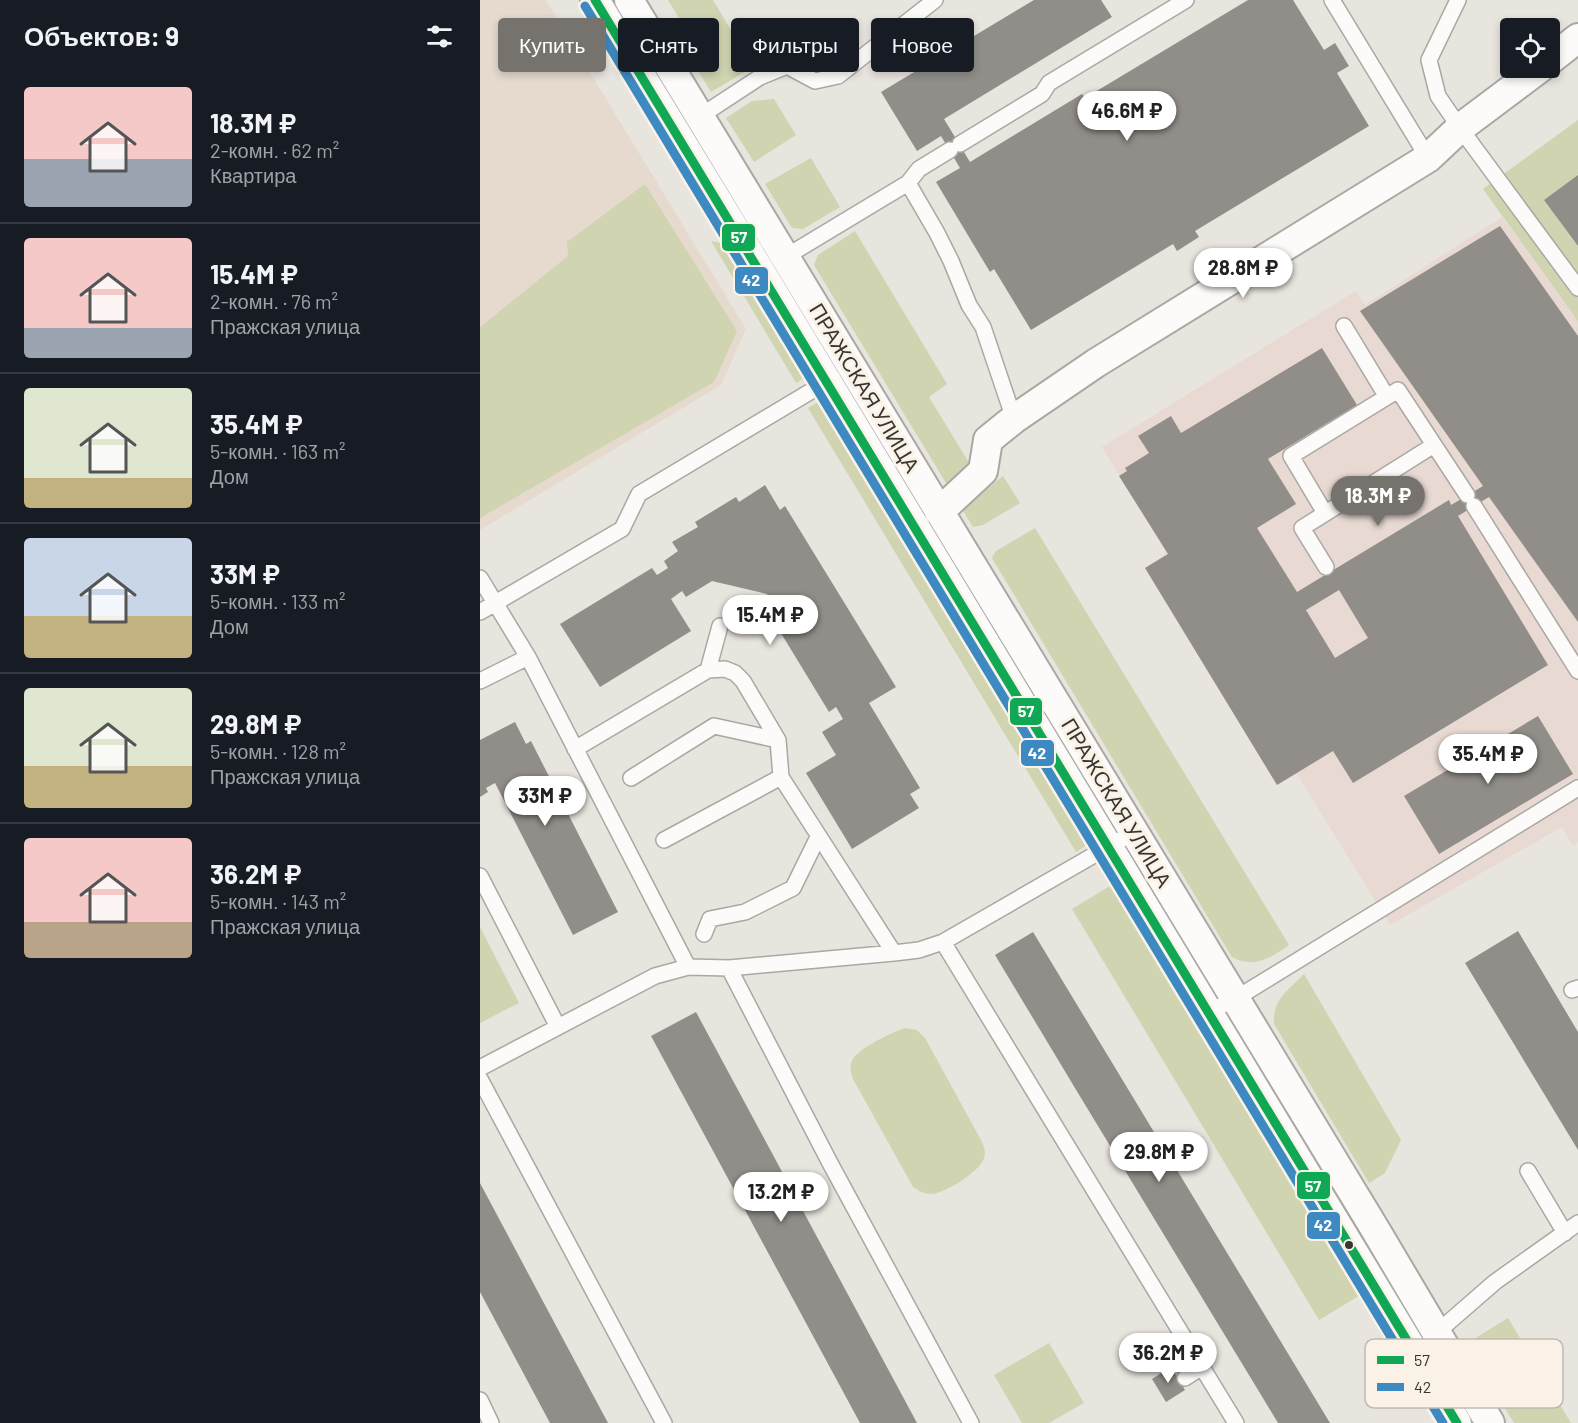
<!DOCTYPE html>
<html lang="ru">
<head>
<meta charset="utf-8">
<style>
  :root { --surface:#171b24; --page:#20242c; --text:#f1f3f6; --muted:#9ea1a6; --line:#363941; --accent:#76736e }
  body { margin:0; font-family:Barlow,sans-serif; background:var(--page); color:var(--text); height:100vh; display:flex; flex-direction:column; font-size:22px; white-space:nowrap }
  * { box-sizing:border-box; margin:0 }
  p { font-size:20px; color:var(--muted) }
  .icon { flex:none; width:33px; height:33px; fill:none; stroke:currentColor; stroke-width:2; stroke-linecap:round; stroke-linejoin:round }
  .map { position:relative; flex:1; overflow:hidden }
  .drawer { display:flex; flex-direction:column; background:var(--surface); width:480px }
  .drawer>* { flex:none }
  .banner { position:absolute; left:18px; top:18px; width:570px; height:54px; display:flex; gap:12px }
  .tools { position:absolute; left:1020px; top:18px; display:grid; gap:12px }
  .tools a { display:grid; place-items:center; width:60px; height:60px; border-radius:6px; background:var(--surface); box-shadow:0 3px 9px #0003; font-size:30px }
  .price { position:absolute; translate:-50% -51px; padding:0 14px; border-radius:21px; background:#fff; color:#222; font-size:20px; line-height:39px; filter:drop-shadow(0 2px 3px #0008) }
  .price::after { content:''; position:absolute; left:50%; top:36px; width:18px; height:14px; margin-left:-9px; background:inherit; clip-path:polygon(0 0,100% 0,50% 100%) }
  .price.selected { background:var(--accent); color:#fff }
  ul { padding:0; list-style:none }
  li { display:flex; align-items:center; gap:18px; height:150px; padding:0 24px }
  li+li { border-top:2px solid var(--line) }
  li span { display:grid; place-items:center; flex:none; width:168px; height:120px; border-radius:6px; color:#555 }
  li>.icon { margin-inline-start:auto }
  span .icon { width:72px; height:72px; fill:#fffc; stroke-width:1 }
  li b { font-size:26px }
  h2 { display:flex; justify-content:space-between; align-items:center; height:72px; padding:0 24px; font-size:26px }
  .tag { padding:0 21px; border-radius:6px; background:var(--surface); box-shadow:0 3px 9px #0003; font-size:21px; line-height:54px }
  .tag.selected { background:var(--accent); color:#fff }
  main { display:flex; flex:1; min-height:0 }
  .map>svg:first-child { display:block }
  .industrial { fill:#e8d9d3 }
  .education { fill:#e6dacf }
  .green { fill:#d0d4b1 }
  .building { fill:#918e89; fill-rule:evenodd }
  .lines { fill:none; stroke-linecap:round; stroke-linejoin:round }
  .service-casing { stroke:#aba8a3; stroke-width:18 }
  .minor-casing { stroke:#aba8a3; stroke-width:32 }
  .service { stroke:#fcfbfa; stroke-width:15 }
  .minor { stroke:#fcfbfa; stroke-width:28 }
  .bus-1-casing { stroke:#faf2e7; stroke-width:14 }
  .bus-2-casing { stroke:#faf2e7; stroke-width:14 }
  .bus-1 { stroke:#10a855; stroke-width:9 }
  .bus-2 { stroke:#3d8ac2; stroke-width:9 }
  .bus-dot { fill:#393632; stroke:#faf2e7; stroke-width:2 }
  .labels { text-anchor:middle; stroke-width:6; stroke-linejoin:round; paint-order:stroke }
  .street-label { font-size:21px; fill:#393632; stroke:#faf2e7 }
  .key { fill:#faf2e7; stroke:#c0bab1; stroke-width:1.5 }
  .key-label { font-size:16px; fill:#393632 }
  .line-badge { stroke:#faf2e7; stroke-width:2 }
  .badge-label { font-size:16px; text-anchor:middle; font-weight:bold; fill:#fff }
</style>
</head>
<body>
<main>
<section class="drawer">
<h2>Объектов: 9<svg class="icon" aria-label="filters" viewBox="0 0 24 24"><path d="M4 7h16M4 17h16"/><circle cx="9" cy="7" r="2"/><circle cx="15" cy="17" r="2"/></svg></h2>
<ul>
<li><span style="background:linear-gradient(#f6c9c9 60%,#9aa5b1 0)"><svg class="icon" aria-label="home" viewBox="0 0 24 24"><path d="M3 11l9-7 9 7M6 9v11h12V9"/></svg></span><div><b>18.3M ₽</b><p>2-комн. · 62 m²</p><p>Квартира</p></div></li>
<li><span style="background:linear-gradient(#f6c9c9 75%,#9aa5b1 0)"><svg class="icon" aria-label="home" viewBox="0 0 24 24"><path d="M3 11l9-7 9 7M6 9v11h12V9"/></svg></span><div><b>15.4M ₽</b><p>2-комн. · 76 m²</p><p>Пражская улица</p></div></li>
<li><span style="background:linear-gradient(#dfe7d0 75%,#c2b280 0)"><svg class="icon" aria-label="home" viewBox="0 0 24 24"><path d="M3 11l9-7 9 7M6 9v11h12V9"/></svg></span><div><b>35.4M ₽</b><p>5-комн. · 163 m²</p><p>Дом</p></div></li>
<li><span style="background:linear-gradient(#c9d6e8 65%,#c2b280 0)"><svg class="icon" aria-label="home" viewBox="0 0 24 24"><path d="M3 11l9-7 9 7M6 9v11h12V9"/></svg></span><div><b>33M ₽</b><p>5-комн. · 133 m²</p><p>Дом</p></div></li>
<li><span style="background:linear-gradient(#dfe7d0 65%,#c2b280 0)"><svg class="icon" aria-label="home" viewBox="0 0 24 24"><path d="M3 11l9-7 9 7M6 9v11h12V9"/></svg></span><div><b>29.8M ₽</b><p>5-комн. · 128 m²</p><p>Пражская улица</p></div></li>
<li><span style="background:linear-gradient(#f6c9c9 70%,#b9a48a 0)"><svg class="icon" aria-label="home" viewBox="0 0 24 24"><path d="M3 11l9-7 9 7M6 9v11h12V9"/></svg></span><div><b>36.2M ₽</b><p>5-комн. · 143 m²</p><p>Пражская улица</p></div></li>
</ul>
</section>
<div class="map">
<svg width="1098" height="1423" viewBox="0 0 1098 1423">
  <rect width="100%" height="100%" fill="#e8e4de"/>
  <!-- industrial -->
  <path class="industrial" d="M1022,217L1098,321V842L1093,846L1082,827L910,925L817,774L797,785L665,568L687,553L622,447L876,291L885,305Z"/>
  <!-- education -->
  <path class="education" d="M0,0H66L266,329L241,385L0,530Z"/>
  <!-- green -->
  <path class="green" d="M188,0H233L273,67L231,92L208,54L213,41Z
    M294,99L316,135L274,162L246,118L272,101Z
    M1098,120V321L1003,189Z
    M331,158L360,207L323,229L312,228L285,184Z
    M165,184L257,331L234,382L0,518V327L88,256L87,242Z
    M375,231L467,384L449,397L491,466L469,488L334,265L338,255Z
    M231,241L247,244L327,376L316,383Z
    M341,400L610,843L596,852L328,408Z
    M523,476L540,503L503,525L493,527L482,509Z
    M555,528L809,945C791,958 773,969 752,957L512,558L516,551Z
    M635,883L882,1294L839,1320L592,909Z
    M0,927L39,1003L0,1023Z
    M824,974L921,1140L905,1173L889,1183L794,1024C793,998 807,992 824,974Z
    M425,1028L437,1030L445,1038L501,1140C504,1146 506,1151 504,1158C501,1171 464,1194 451,1194C444,1194 439,1191 433,1187L373,1079C371,1073 369,1067 372,1061C377,1049 412,1032 425,1028Z
    M1028,1318L1091,1423H1034L986,1344Z
    M569,1343L604,1403L569,1423H542L514,1375Z"/>
  <!-- building -->
  <path class="building" d="M554,0H621L632,17L464,119L490,162L602,94L605,98L768,0H813L844,50L855,43L869,66L857,73L889,126L715,231L719,237L697,251L693,244L551,330L514,269L510,272L456,182L480,168L461,136L437,151L401,92Z
    M1098,175V246L1064,200Z
    M1020,226L1098,336V622L1009,497L978,516L1068,665L873,783L853,751L797,785L665,568L688,554L639,476L647,471L645,468L669,453L658,436L691,416L701,433L842,348L877,405L788,459L816,504L777,528L817,592L969,500L971,505L1003,486L880,311ZM859,590L888,638L855,658L826,610Z
    M285,485L300,510L305,506L416,687L389,703L440,788L430,794L439,808L372,849L326,773L356,755L342,732L363,719L356,707L349,712L293,620L300,616L287,594L232,581L206,597L202,591L191,599L211,631L120,687L80,624L172,568L177,575L188,568L184,561L198,551L192,542L218,527L215,522L256,497L259,502Z
    M1058,716L1093,774L959,854L924,796Z
    M35,722L46,744L51,741L138,912L93,935L15,783L6,788L8,792L0,797V740Z
    M1038,931L1098,1032V1150L985,963Z
    M553,932L850,1423H798L598,1093L515,955Z
    M216,1012L279,1129L437,1423H380L171,1036Z
    M0,1183L82,1337L128,1423H70L0,1292Z
    M691,1367L705,1390L686,1402L672,1379Z"/>
  <g class="lines">
    <defs>
      <path id="service" d="M852,0L948,158
        M978,0L949,60L958,96L980,128L1098,288
        M307,66L335,81L358,76L455,0
        M216,119L280,77L307,66L324,39
        M480,144L562,94L569,83L706,0
        M428,183L457,233L471,261L489,305L503,327L534,419
        M302,259L428,183L439,169L470,150
        M864,326L907,397
        M994,506L1098,671
        M845,513L811,456L918,390L987,495
        M846,567L822,528L954,445
        M0,578L48,657
        M0,612L142,529L159,494L353,378
        M228,670L245,669L255,673L263,681L298,740L301,777L414,953
        M0,681L48,657L208,967
        M95,749L228,670L240,626
        M151,778L234,726L298,740
        M184,840L301,777
        M0,876L78,1027
        M224,934L230,919L265,912L313,888L338,837
        M463,942L756,1423
        M249,968L350,1163L491,1423
        M1092,990L1098,988
        M728,1012L755,999L1098,788
        M0,1068L175,976L208,967L249,968L414,953L439,950L463,942L654,832
        M0,1079L184,1423
        M1048,1171L1085,1233
        M954,1335L1015,1282L1098,1223
        M705,1378L722,1367
        M0,1400L11,1423"/>
      <path id="minor" d="M115,0L281,272L977,1423
        M149,0L895,1229L1010,1423
        M1070,60L1098,38
        M459,512L503,471L508,440L534,419L616,363L948,158L980,128L1060,68"/>
    </defs>
    <!-- service casing -->
    <use href="#service" class="service-casing"/>
    <!-- minor casing -->
    <use href="#minor" class="minor-casing"/>
    <!-- service -->
    <use href="#service" class="service"/>
    <!-- minor -->
    <use href="#minor" class="minor"/>
    <defs>
      <path id="bus-1" d="M115,0L977,1423"/>
      <path id="bus-2" d="M105,6L963,1423"/>
    </defs>
    <!-- bus-1 casing -->
    <use href="#bus-1" class="bus-1-casing"/>
    <!-- bus-2 casing -->
    <use href="#bus-2" class="bus-2-casing"/>
    <!-- bus-1 -->
    <use href="#bus-1" class="bus-1"/>
    <!-- bus-2 -->
    <use href="#bus-2" class="bus-2"/>
  </g>
  <!-- markers -->
  <circle class="bus-dot" cx="869" cy="1245" r="5"/>
  <g class="labels">
    <!-- street labels -->
    <g class="street-label">
      <text transform="translate(384 388) rotate(59)" y="7">ПРАЖСКАЯ УЛИЦА</text>
      <text transform="translate(636 803) rotate(59)" y="7">ПРАЖСКАЯ УЛИЦА</text>
    </g>
  </g>
  <!-- legend -->
  <rect x="885" y="1339" width="198" height="69" rx="9" class="key"/>
  <rect x="897" y="1356" width="27" height="8" fill="#10a855"/>
  <rect x="897" y="1383" width="27" height="8" fill="#3d8ac2"/>
  <g class="key-label">
    <text x="934" y="1366">57</text>
    <text x="934" y="1393">42</text>
  </g>
  <g class="line-badge">
    <rect x="241" y="223" width="35" height="29" rx="6" fill="#10a855"/>
    <rect x="254" y="266" width="35" height="29" rx="6" fill="#3d8ac2"/>
    <rect x="529" y="697" width="34" height="29" rx="6" fill="#10a855"/>
    <rect x="540" y="739" width="35" height="28" rx="6" fill="#3d8ac2"/>
    <rect x="816" y="1171" width="35" height="29" rx="6" fill="#10a855"/>
    <rect x="826" y="1211" width="35" height="29" rx="6" fill="#3d8ac2"/>
  </g>
  <g class="badge-label">
    <text x="259" y="243">57</text>
    <text x="271" y="286">42</text>
    <text x="546" y="717">57</text>
    <text x="557" y="759">42</text>
    <text x="833" y="1192">57</text>
    <text x="843" y="1231">42</text>
  </g>
</svg>
<div class="tools">
<a><svg class="icon" aria-label="locate" viewBox="0 0 24 24"><circle cx="12" cy="12" r="6"/><path d="M12 2v4M12 18v4M2 12h4M18 12h4"/></svg></a>
</div>
<b class="price" style="left:647px;top:142px">46.6M ₽</b>
<b class="price" style="left:763px;top:299px">28.8M ₽</b>
<b class="price selected" style="left:898px;top:527px">18.3M ₽</b>
<b class="price" style="left:290px;top:646px">15.4M ₽</b>
<b class="price" style="left:1008px;top:785px">35.4M ₽</b>
<b class="price" style="left:65px;top:827px">33M ₽</b>
<b class="price" style="left:679px;top:1183px">29.8M ₽</b>
<b class="price" style="left:301px;top:1223px">13.2M ₽</b>
<b class="price" style="left:688px;top:1384px">36.2M ₽</b>
<div class="banner">
<a class="tag selected">Купить</a>
<a class="tag">Снять</a>
<a class="tag">Фильтры</a>
<a class="tag">Новое</a>
</div>
</div>
</main>
</body>
</html>
